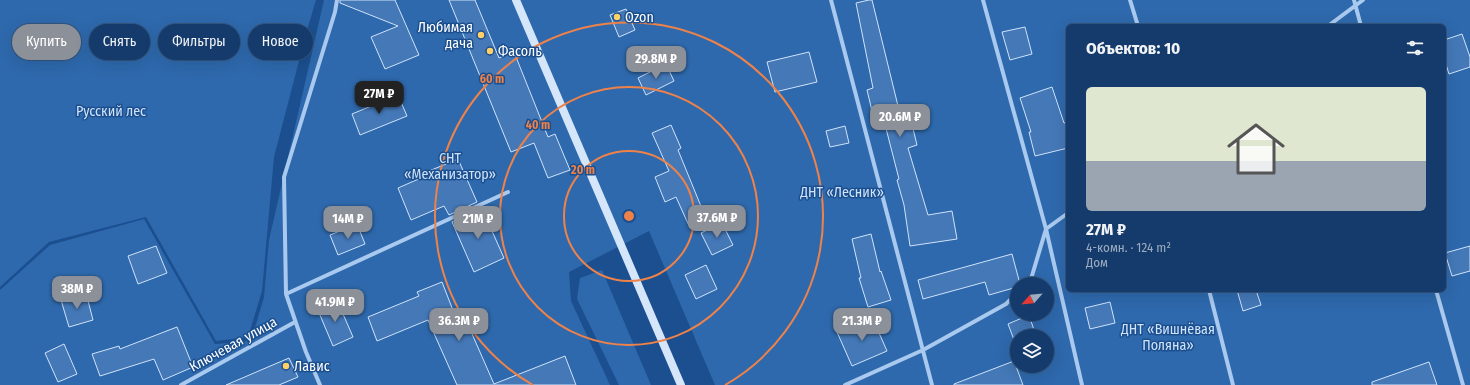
<!DOCTYPE html>
<html lang="ru">
<head>
<meta charset="utf-8">
<style>
  :root { --surface:#143b6b; --page:#1d4271; --text:#f1f3f6; --muted:#9dadc1; --line:#33557e; --accent:#8c9099 }
  body { margin:0; font-family:"Fira Sans Condensed",sans-serif; background:var(--page); color:var(--text); height:100vh; display:flex; flex-direction:column; font-size:15px; white-space:nowrap }
  * { box-sizing:border-box; margin:0 }
  p { font-size:13px; color:var(--muted) }
  .icon { flex:none; width:22px; height:22px; fill:none; stroke:currentColor; stroke-width:2; stroke-linecap:round; stroke-linejoin:round }
  .map { position:relative; flex:1; overflow:hidden }
  .drawer { position:absolute; left:1066px; top:24px; width:380px; height:268px; display:flex; flex-direction:column; background:var(--surface); border-radius:6px; box-shadow:0 4px 16px #0002,0 0 0 1px var(--line) }
  .drawer>* { flex:none }
  .banner { position:absolute; left:12px; top:24px; width:380px; height:36px; display:flex; gap:8px }
  .needle { width:26px; rotate:243deg }
  .fabs { position:absolute; left:1010px; top:277px; display:grid; gap:8px }
  .fabs a { display:grid; place-items:center; width:44px; height:44px; border-radius:50%; background:var(--surface); box-shadow:0 4px 16px #0002,0 0 0 1px var(--line); font-size:20px }
  .price { position:absolute; translate:-50% -34px; padding:0 9px; border-radius:8px; background:var(--accent); color:#fff; font-size:13px; line-height:26px; filter:drop-shadow(0 1px 2px #0008) }
  .price::after { content:''; position:absolute; left:50%; top:24px; width:12px; height:9px; margin-left:-6px; background:inherit; clip-path:polygon(0 0,100% 0,50% 100%) }
  .price.on { background:#222; color:#fff }
  ul { padding:0; list-style:none }
  li { display:grid; align-content:center; gap:8px; height:212px; padding:0 20px }
  li+li { border-top:1px solid var(--line) }
  li span { display:grid; place-items:center; height:124px; border-radius:6px; color:#555 }
  li>.icon { margin-inline-start:auto }
  span .icon { width:72px; height:72px; fill:#fffc; stroke-width:1 }
  li b { font-size:17px }
  h2 { display:flex; justify-content:space-between; align-items:center; height:48px; padding:0 20px; font-size:17px }
  .pill { padding:0 14px; border-radius:18px; background:var(--surface); box-shadow:0 4px 16px #0002,0 0 0 1px var(--line); font-size:14px; line-height:36px }
  .pill.on { background:var(--accent); color:#fff }
  .map>svg:first-child { display:block }
  .green { fill:#2e69ad; fill-rule:evenodd }
  .building { fill:#4478b7; stroke:#cfe3fa }
  .lines { fill:none; stroke-linecap:round; stroke-linejoin:round }
  .minor { stroke:#a9c9ee; stroke-width:4 }
  .secondary { stroke:#d6e6fa; stroke-width:8 }
  .ring { fill:none; stroke:#ee8249; stroke-width:2 }
  .poi-dot { fill:#ffd166; stroke:#1b4f8f; stroke-width:1.5 }
  .labels { text-anchor:middle; stroke-width:3; stroke-linejoin:round; paint-order:stroke }
  .poi-label { font-size:14px; fill:#fff; stroke:#1b4f8f; text-anchor:start }
  .park-label { font-size:14px; fill:#cfe3fa; stroke:#1b4f8f }
  .street-label { font-size:14px; fill:#fff; stroke:#1b4f8f }
  .centre { fill:#ee8249; stroke:#1b4f8f; stroke-width:2 }
  .ring-label { font-size:12px; text-anchor:middle; font-weight:bold; fill:#ee8249; stroke:#1b4f8f; stroke-width:3; stroke-linejoin:round; paint-order:stroke }
</style>
</head>
<body>
<div class="map">
<svg width="1470" height="385" viewBox="0 0 1470 385">
  <rect width="100%" height="100%" fill="#1b4f8f"/>
  <!-- green -->
  <path class="green" d="M0,0H316L306,34L274,157L262,291L248,337L216,341L146,217L49,242L0,287Z
    M324,0H1470V385H715L649,231L569,272L571,301L610,385H0V290L50,245L144,219L215,344L251,341L264,297L269,240ZM1068,26H1444V290H1068ZM1017,284H1047V314H1017ZM1017,336H1047V366H1017Z
    M602,270L651,385H619L577,299L580,278Z"/>
  <!-- building -->
  <path class="building" d="M340,0H395L419,55L385,69L371,37L398,26L340,3Z
    M449,0H475L499,58L514,52L548,137L555,134L570,170L548,178L534,143L511,152Z
    M869,0H872L899,110L908,108L917,145L908,148L928,215L952,211L957,239L910,246L904,205L897,180L899,179L881,109L872,111L867,90L873,88L856,3Z
    M626,9L635,30L619,37L610,15Z
    M1025,27L1032,54L1010,60L1002,32Z
    M1462,34L1470,57V67L1449,74L1444,58V40Z
    M809,52L817,82L775,92L767,62Z
    M666,64L674,81L646,95L638,78Z
    M1052,87L1064,123L1068,122V148L1035,156L1029,132H1031L1020,98Z
    M398,95L407,116L360,135L352,114Z
    M671,125L681,148L678,150L707,221L690,228L676,197L665,202L655,177L669,171L652,133Z
    M845,126L849,143L830,147L826,131Z
    M458,159L477,202L449,215L444,206L411,220L398,188L430,174L429,171Z
    M480,209L486,222H488L504,258L474,272L452,222Z
    M722,223L733,245L712,255L701,233Z
    M357,224L365,244L338,255L330,235Z
    M871,234L880,272L881,271L891,300L868,307L859,278H861L852,239Z
    M156,246L167,273L138,284L128,256Z
    M1470,246V271L1452,276L1445,253Z
    M1012,254L1020,284H1017V287L989,295L985,282L923,299L918,280Z
    M706,265L717,289L696,299L685,275Z
    M442,282L461,331L469,327L494,384L565,356L576,385H457L428,320L377,341L368,317L419,296L417,292Z
    M1237,290H1256L1261,305L1243,311Z
    M86,293L93,320L69,327L61,300Z
    M337,300L353,337L333,346L317,308Z
    M1110,302L1115,323L1090,329L1085,308Z
    M1029,315L1036,336H1017L1016,345L1008,324Z
    M872,317L887,351L852,366L837,332Z
    M177,327L193,367L163,380L154,359L100,376L92,354L119,346L120,349Z
    M64,344L77,374L58,382L45,353Z
    M289,358L298,377L279,385H226Z
    M1014,361L1023,385H954V384Z
    M1429,362L1437,385H1372V382Z"/>
  <g class="lines">
    <!-- minor -->
    <path class="minor" d="M831,0L932,385
      M983,0L1046,229L1082,385
      M1130,0L1138,26
      M1354,0L1361,26
      M1328,26L1363,0
      M1025,284L1031,279L1046,229L1068,213
      M1209,290L1233,385
      M1436,290L1463,385
      M286,294L508,192
      M181,385L295,322
      M320,385L306,352L286,294L284,177L335,12L337,0
      M845,385L923,350L1006,304L1017,293"/>
    <!-- secondary -->
    <path class="secondary" d="M516,0L681,385"/>
  </g>
  <!-- distance rings -->
  <g class="ring">
    <circle cx="629" cy="216" r="65"/>
    <circle cx="629" cy="216" r="129"/>
    <path d="M533 385A194 194 0 1 1 725 385"/>
  </g>
  <!-- markers -->
  <g class="poi-dot">
    <circle cx="617" cy="17" r="4"/>
    <circle cx="481" cy="35" r="4"/>
    <circle cx="490" cy="51" r="4"/>
    <circle cx="286" cy="366" r="4"/>
  </g>
  <g class="labels">
    <!-- poi labels -->
    <g class="poi-label">
      <text x="625" y="22">Ozon</text>
      <text x="473" y="32" text-anchor="end">Любимая<tspan x="473" dy="16">дача</tspan></text>
      <text x="498" y="56">Фасоль</text>
      <text x="294" y="371">Лавис</text>
    </g>
    <!-- park labels -->
    <g class="park-label">
      <text x="111" y="116">Русский лес</text>
      <text x="450" y="163">СНТ<tspan x="450" dy="16">«Механизатор»</tspan></text>
      <text x="842" y="197">ДНТ «Лесник»</text>
      <text x="1168" y="334">ДНТ «Вишнёвая<tspan x="1168" dy="16">Поляна»</tspan></text>
    </g>
    <!-- street labels -->
    <g class="street-label">
      <text transform="translate(233 344) rotate(-29)" y="5">Ключевая улица</text>
    </g>
  </g>
  <circle cx="629" cy="216" r="6" class="centre"/>
  <g class="ring-label">
    <text x="492" y="83">60 m</text>
    <text x="538" y="129">40 m</text>
    <text x="583" y="174">20 m</text>
  </g>
</svg>
<div class="fabs">
<a><svg class="needle" viewBox="-14 -14 28 28"><path d="M0-13l5 13h-10z" fill="#e53935"/><path d="M0 13l5-13h-10z" fill="#9dadc1"/></svg></a>
<a><svg class="icon" aria-label="layers" viewBox="0 0 24 24"><path d="M12 4l9 5-9 5-9-5zM3 14l9 5 9-5"/></svg></a>
</div>
<b class="price" style="left:656px;top:80px">29.8M ₽</b>
<b class="price on" style="left:379px;top:115px">27M ₽</b>
<b class="price" style="left:900px;top:138px">20.6M ₽</b>
<b class="price" style="left:717px;top:239px">37.6M ₽</b>
<b class="price" style="left:348px;top:240px">14M ₽</b>
<b class="price" style="left:478px;top:240px">21M ₽</b>
<b class="price" style="left:77px;top:310px">38M ₽</b>
<b class="price" style="left:335px;top:323px">41.9M ₽</b>
<b class="price" style="left:459px;top:342px">36.3M ₽</b>
<b class="price" style="left:862px;top:342px">21.3M ₽</b>
<div class="banner">
<a class="pill on">Купить</a>
<a class="pill">Снять</a>
<a class="pill">Фильтры</a>
<a class="pill">Новое</a>
</div>
<section class="drawer">
<h2>Объектов: 10<svg class="icon" aria-label="filters" viewBox="0 0 24 24"><path d="M4 7h16M4 17h16"/><circle cx="9" cy="7" r="2"/><circle cx="15" cy="17" r="2"/></svg></h2>
<ul>
<li><span style="background:linear-gradient(#dfe7d0 60%,#9aa5b1 0)"><svg class="icon" aria-label="home" viewBox="0 0 24 24"><path d="M3 11l9-7 9 7M6 9v11h12V9"/></svg></span><div><b>27M ₽</b><p>4-комн. · 124 m²</p><p>Дом</p></div></li>
</ul>
</section>
</div>
</body>
</html>
